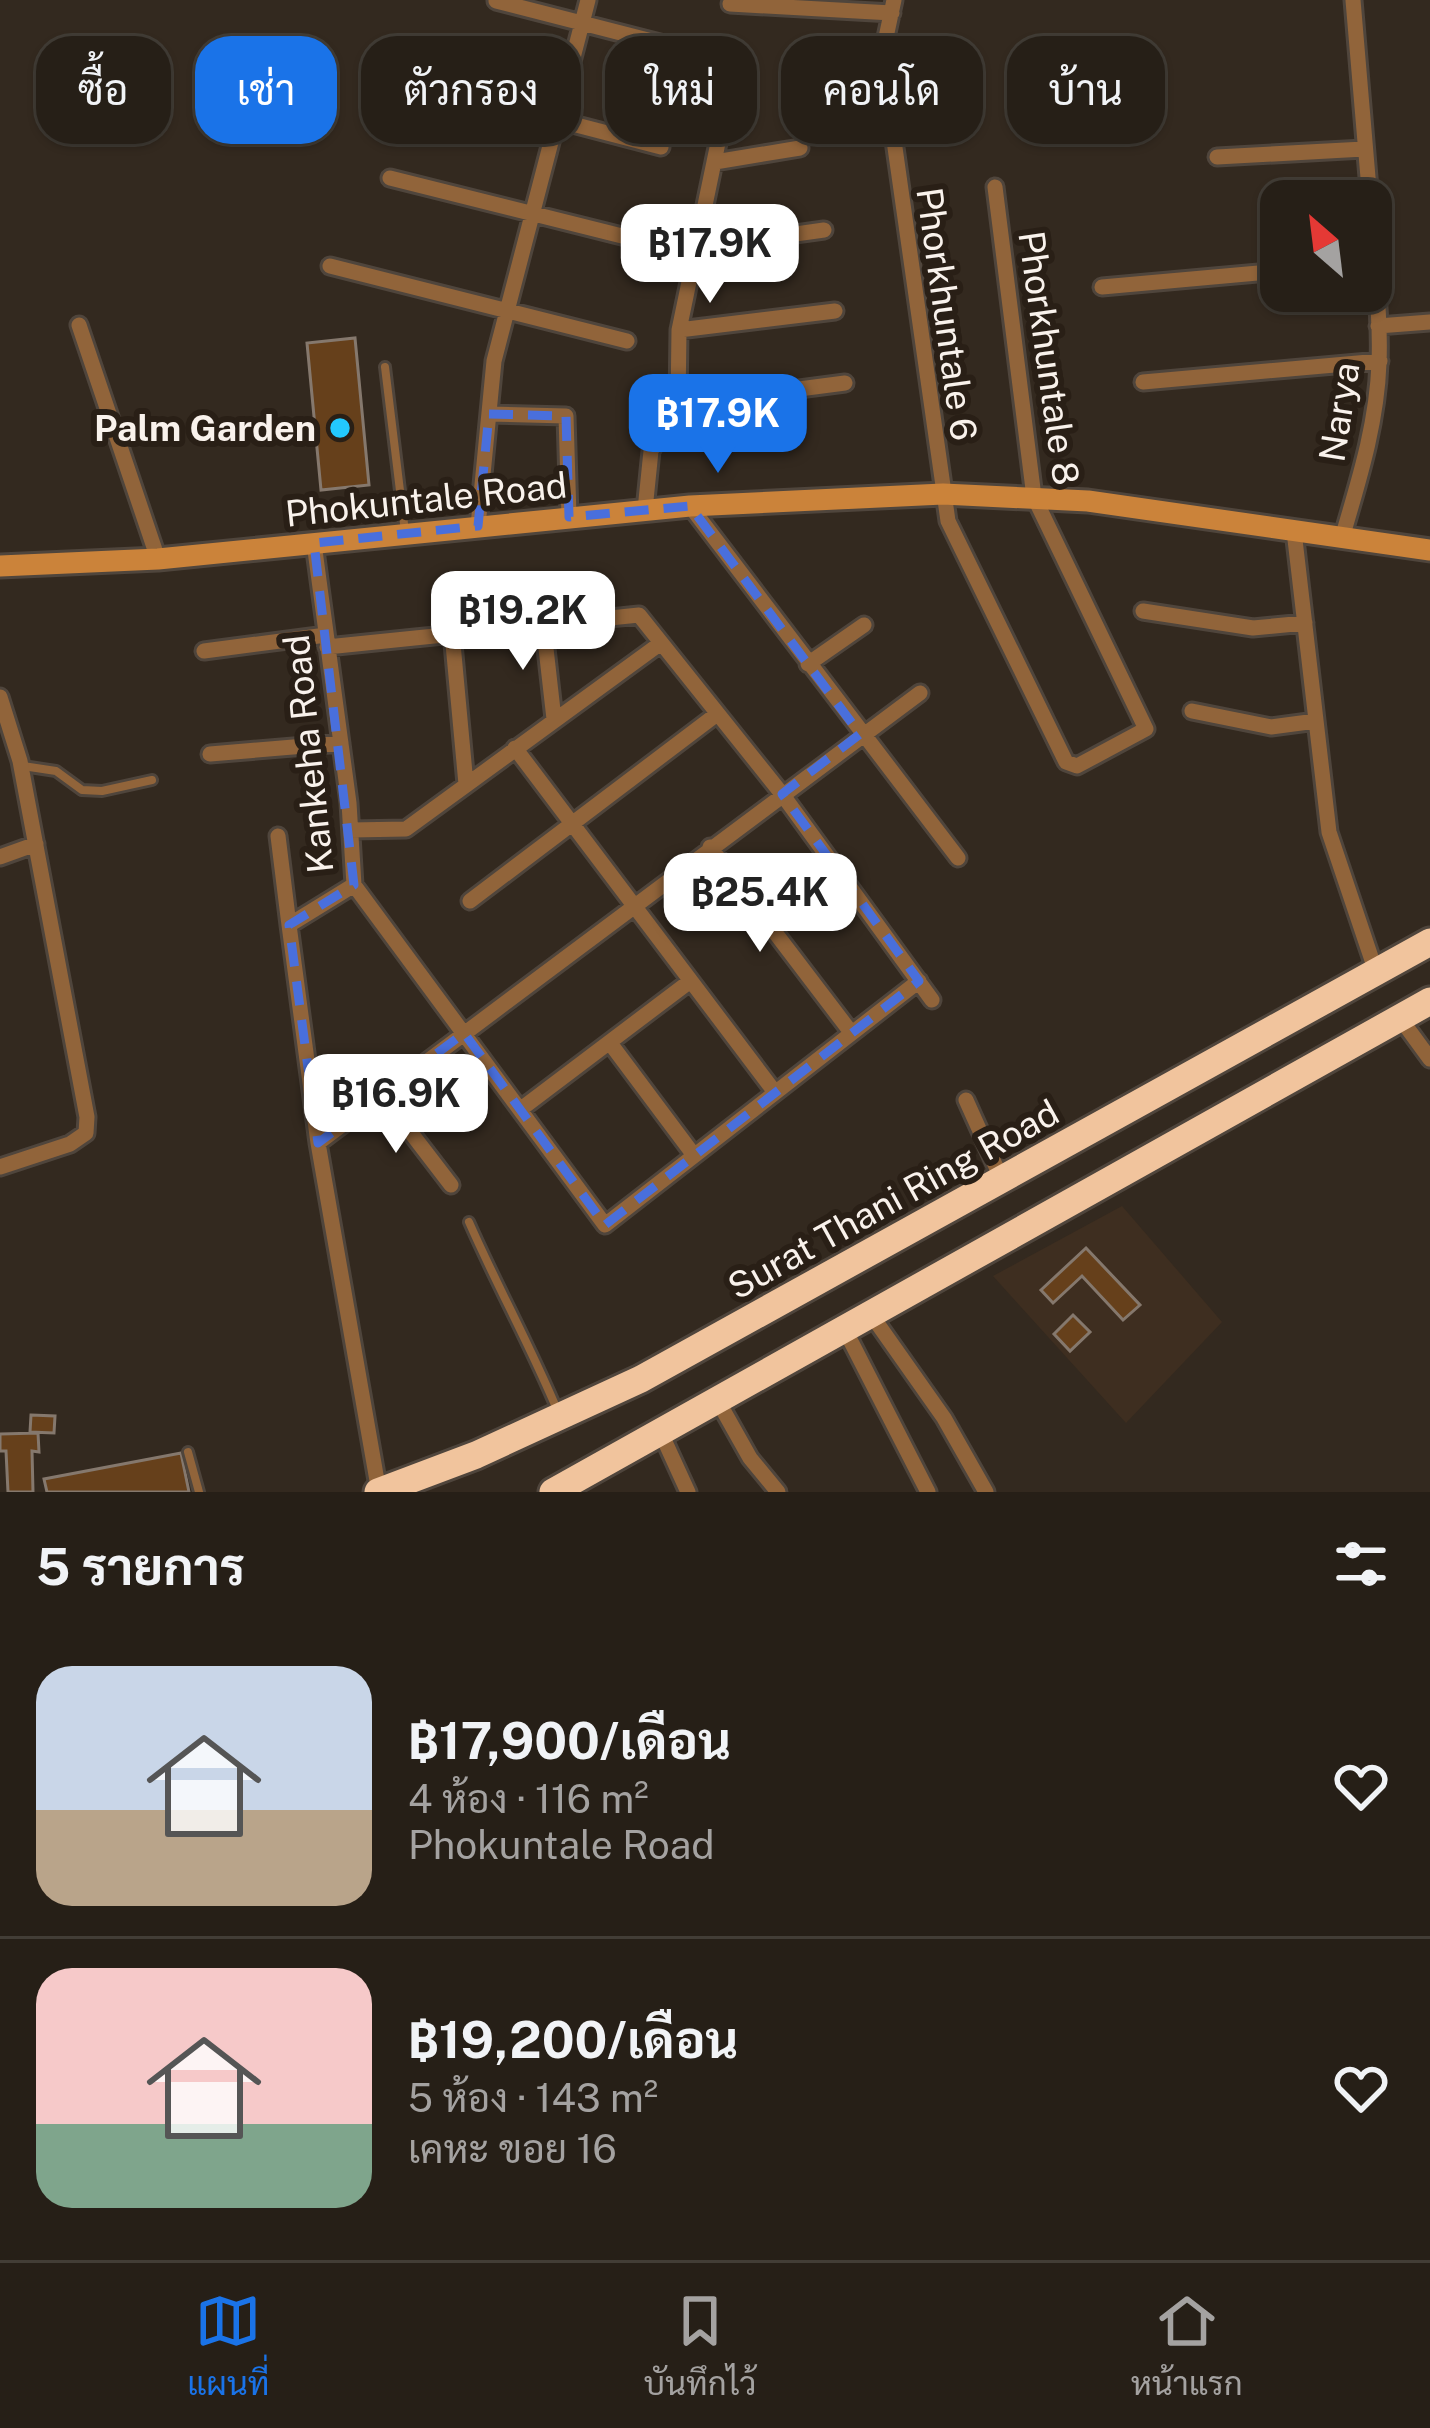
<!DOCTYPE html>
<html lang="th">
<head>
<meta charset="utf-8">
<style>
  :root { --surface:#261f17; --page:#322c24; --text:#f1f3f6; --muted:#a4a2a1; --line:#423d36; --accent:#1a73e8 }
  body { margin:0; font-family:"Public Sans",Sarabun,sans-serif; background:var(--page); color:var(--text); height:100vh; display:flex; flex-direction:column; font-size:45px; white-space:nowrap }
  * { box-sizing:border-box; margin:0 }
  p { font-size:39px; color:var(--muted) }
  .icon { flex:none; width:66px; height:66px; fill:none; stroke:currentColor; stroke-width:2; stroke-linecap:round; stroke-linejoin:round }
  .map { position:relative; height:1492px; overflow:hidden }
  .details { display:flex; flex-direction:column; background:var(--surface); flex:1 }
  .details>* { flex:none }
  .hud { position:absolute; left:36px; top:36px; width:1359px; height:108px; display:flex; gap:24px }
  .needle { width:78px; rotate:332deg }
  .tools { position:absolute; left:1260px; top:180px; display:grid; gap:24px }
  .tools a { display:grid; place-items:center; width:132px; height:132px; border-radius:24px; background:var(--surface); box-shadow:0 3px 9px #0004,0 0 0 3px var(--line); font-size:60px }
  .price { position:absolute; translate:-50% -102px; padding:0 27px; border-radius:24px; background:#fff; color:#222; font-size:39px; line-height:78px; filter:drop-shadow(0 3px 6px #0008) }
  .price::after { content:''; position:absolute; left:50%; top:72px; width:36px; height:27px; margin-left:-18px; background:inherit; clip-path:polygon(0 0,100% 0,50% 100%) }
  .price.on { background:var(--accent); color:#fff }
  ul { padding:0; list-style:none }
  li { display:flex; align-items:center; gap:36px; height:300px; padding:0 36px }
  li+li { border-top:3px solid var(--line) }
  li span { display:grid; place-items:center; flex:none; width:336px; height:240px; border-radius:36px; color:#555 }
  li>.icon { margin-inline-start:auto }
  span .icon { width:144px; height:144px; fill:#fffc; stroke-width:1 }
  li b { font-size:51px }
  h2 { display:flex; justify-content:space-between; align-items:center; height:144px; padding:0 36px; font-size:51px }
  .pill { padding:0 42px; border-radius:36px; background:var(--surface); box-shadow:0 3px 9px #0004,0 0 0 3px var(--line); font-size:42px; line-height:108px }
  .pill.on { background:var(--accent); color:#fff }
  .tabs { display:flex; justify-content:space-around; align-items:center; height:168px; border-top:3px solid var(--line); background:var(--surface); font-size:33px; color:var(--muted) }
  .tabs a { display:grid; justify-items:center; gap:6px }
  .tabs .on { color:var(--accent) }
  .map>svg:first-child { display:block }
  .built { fill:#3e2e20 }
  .building { fill:#66401b; stroke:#85786d; stroke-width:3 }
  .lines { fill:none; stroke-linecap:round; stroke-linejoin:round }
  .lane-casing { stroke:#4f453c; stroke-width:14 }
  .street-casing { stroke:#4f453c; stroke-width:21 }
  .secondary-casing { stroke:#4f453c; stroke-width:27 }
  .highway-casing { stroke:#4f453c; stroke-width:33 }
  .lane { stroke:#91643a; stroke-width:8 }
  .street { stroke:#91643a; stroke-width:15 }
  .secondary { stroke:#cb833a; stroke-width:21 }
  .highway { stroke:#f1c49d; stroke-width:27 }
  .marked { fill:none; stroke:#496fdc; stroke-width:9; stroke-dasharray:24 15; stroke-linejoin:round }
  .poi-dot { fill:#23c9fe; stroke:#291f16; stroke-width:4.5 }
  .labels { text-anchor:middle; stroke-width:12; stroke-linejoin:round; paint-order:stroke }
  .street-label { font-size:36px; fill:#f9f2ec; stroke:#291f16 }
  .poi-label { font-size:36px; font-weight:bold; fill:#f9f2ec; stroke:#291f16; text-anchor:end }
</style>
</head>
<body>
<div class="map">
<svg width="1430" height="1492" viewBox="0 0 1430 1492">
  <rect width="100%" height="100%" fill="#33291f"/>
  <!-- built -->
  <path class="built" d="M1122,1206L1222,1322L1126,1423L993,1276Z"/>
  <!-- building -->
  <path class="building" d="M355,338L369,485L321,490L307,343Z
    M1086,1248L1140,1305L1123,1320L1082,1276L1053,1303L1041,1290Z
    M1073,1315L1090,1332L1070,1351L1054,1334Z
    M31,1415L55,1416L54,1433L30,1432Z
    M38,1433L39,1452L32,1451L33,1492H8L6,1451H0V1434Z
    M181,1453L189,1492H47L44,1479Z"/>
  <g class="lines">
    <defs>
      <path id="lane" d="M385,367L405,532
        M23,766L56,771L82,790L102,791L152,780
        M469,1222C497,1286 531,1347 558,1412
        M188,1452L199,1492"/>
      <path id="street" d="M894,0L882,56L948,521L1066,762L1077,766L1146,729L1034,497L995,187
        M1353,0L1370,201
        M496,1L687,50
        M730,4L892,13
        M438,89L661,147
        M1217,157L1364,149
        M715,162L800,148
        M390,178L646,242
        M696,248L824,230
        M330,266L627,341
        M1102,287L1281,271
        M79,325L158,559
        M1378,326L1430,322
        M679,330L835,311
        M1143,382L1380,361
        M678,405L845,383
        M489,414L566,416L569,517
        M690,506L958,858
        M645,510L651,451L678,405L679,330L729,90
        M478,526L494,361L588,0
        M1294,531L1329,832L1376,972
        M1342,538C1359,480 1377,423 1379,363C1381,316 1374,268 1371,222
        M314,543L349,803L354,885L605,1225L919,981
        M1143,611L1253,628L1305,623
        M543,622L554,719
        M452,633L466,784
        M327,647L639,615L782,794L932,1000
        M204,651L326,635
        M808,664L864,625
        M0,697L20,761L87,1117L86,1133L70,1144L0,1167
        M1192,711L1271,727L1316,721
        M515,748L774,1091
        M210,754L341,743
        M351,830L406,829L661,643
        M278,836L289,925
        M710,847L850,1031
        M0,857L36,844
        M354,885L289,925L318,1143L379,1492
        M470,901L717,714
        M1400,1018L1430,1059
        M610,1043L693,1154
        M382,1095L451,1185
        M966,1100L1002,1180
        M521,1109L689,982
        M318,1143L920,693
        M870,1313L944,1418L986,1492
        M844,1328L928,1492
        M718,1401L750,1458L778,1492
        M661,1433L688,1492"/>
      <path id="secondary" d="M0,566L158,559L690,506L943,494L1088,501L1430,550"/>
      <path id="highway" d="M378,1492L476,1455L641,1379L1430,942
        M553,1492L1430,1001"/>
    </defs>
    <!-- lane casing -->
    <use href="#lane" class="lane-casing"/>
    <!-- street casing -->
    <use href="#street" class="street-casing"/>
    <!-- secondary casing -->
    <use href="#secondary" class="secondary-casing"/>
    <!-- highway casing -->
    <use href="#highway" class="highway-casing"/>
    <!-- lane -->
    <use href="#lane" class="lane"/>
    <!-- street -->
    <use href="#street" class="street"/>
    <!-- secondary -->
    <use href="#secondary" class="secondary"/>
    <!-- highway -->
    <use href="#highway" class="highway"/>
  </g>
  <!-- marked area -->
  <path class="marked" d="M489,414L566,416L569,517L690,506L860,734L782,794L919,981L605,1225L464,1033L318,1143L289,925L354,885L314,543L478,526Z"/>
  <!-- markers -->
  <circle class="poi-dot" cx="340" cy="428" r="12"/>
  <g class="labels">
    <!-- street labels -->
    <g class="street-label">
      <text transform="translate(947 314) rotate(82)" y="13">Phorkhuntale 6</text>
      <text transform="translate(1049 358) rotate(82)" y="13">Phorkhuntale 8</text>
      <text transform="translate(1339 412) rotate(-81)" y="13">Narya</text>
      <text transform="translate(426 499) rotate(-6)" y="13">Phokuntale Road</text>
      <text transform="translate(308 754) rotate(-96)" y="13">Kankeha Road</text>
      <text transform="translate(893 1199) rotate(-29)" y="13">Surat Thani Ring Road</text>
    </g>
    <!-- poi labels -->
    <g class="poi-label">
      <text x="316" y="441">Palm Garden</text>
    </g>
  </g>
</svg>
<div class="tools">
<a><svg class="needle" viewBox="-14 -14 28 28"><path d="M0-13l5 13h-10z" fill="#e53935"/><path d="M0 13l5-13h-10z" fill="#a4a2a1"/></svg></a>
</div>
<b class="price" style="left:710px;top:306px">฿17.9K</b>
<b class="price on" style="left:718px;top:476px">฿17.9K</b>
<b class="price" style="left:523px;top:673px">฿19.2K</b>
<b class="price" style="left:760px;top:955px">฿25.4K</b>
<b class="price" style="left:396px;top:1156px">฿16.9K</b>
<div class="hud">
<a class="pill">ซื้อ</a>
<a class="pill on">เช่า</a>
<a class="pill">ตัวกรอง</a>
<a class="pill">ใหม่</a>
<a class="pill">คอนโด</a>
<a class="pill">บ้าน</a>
</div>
</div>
<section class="details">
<h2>5 รายการ<svg class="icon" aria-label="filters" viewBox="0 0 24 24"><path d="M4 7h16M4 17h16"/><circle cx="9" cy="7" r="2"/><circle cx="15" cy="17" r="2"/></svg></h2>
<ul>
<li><span style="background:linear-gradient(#c9d6e8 60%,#b9a48a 0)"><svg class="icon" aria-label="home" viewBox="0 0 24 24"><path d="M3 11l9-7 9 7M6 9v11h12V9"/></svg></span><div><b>฿17,900/เดือน</b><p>4 ห้อง · 116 m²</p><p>Phokuntale Road</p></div><svg class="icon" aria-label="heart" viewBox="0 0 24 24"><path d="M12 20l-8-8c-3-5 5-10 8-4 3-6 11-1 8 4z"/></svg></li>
<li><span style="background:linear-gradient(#f6c9c9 65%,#7fa58c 0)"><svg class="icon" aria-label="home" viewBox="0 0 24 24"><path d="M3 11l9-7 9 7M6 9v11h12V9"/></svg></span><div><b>฿19,200/เดือน</b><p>5 ห้อง · 143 m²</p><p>เคหะ ขอย 16</p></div><svg class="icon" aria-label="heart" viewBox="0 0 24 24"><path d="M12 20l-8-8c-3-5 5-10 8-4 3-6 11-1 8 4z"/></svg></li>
</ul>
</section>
<nav class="tabs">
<a class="on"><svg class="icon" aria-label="map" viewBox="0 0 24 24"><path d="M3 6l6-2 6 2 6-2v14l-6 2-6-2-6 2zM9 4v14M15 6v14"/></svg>แผนที่</a>
<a><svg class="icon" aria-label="saved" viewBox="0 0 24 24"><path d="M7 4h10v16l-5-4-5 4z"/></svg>บันทึกไว้</a>
<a><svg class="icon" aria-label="home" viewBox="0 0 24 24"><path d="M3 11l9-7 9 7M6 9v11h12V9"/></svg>หน้าแรก</a>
</nav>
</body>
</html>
